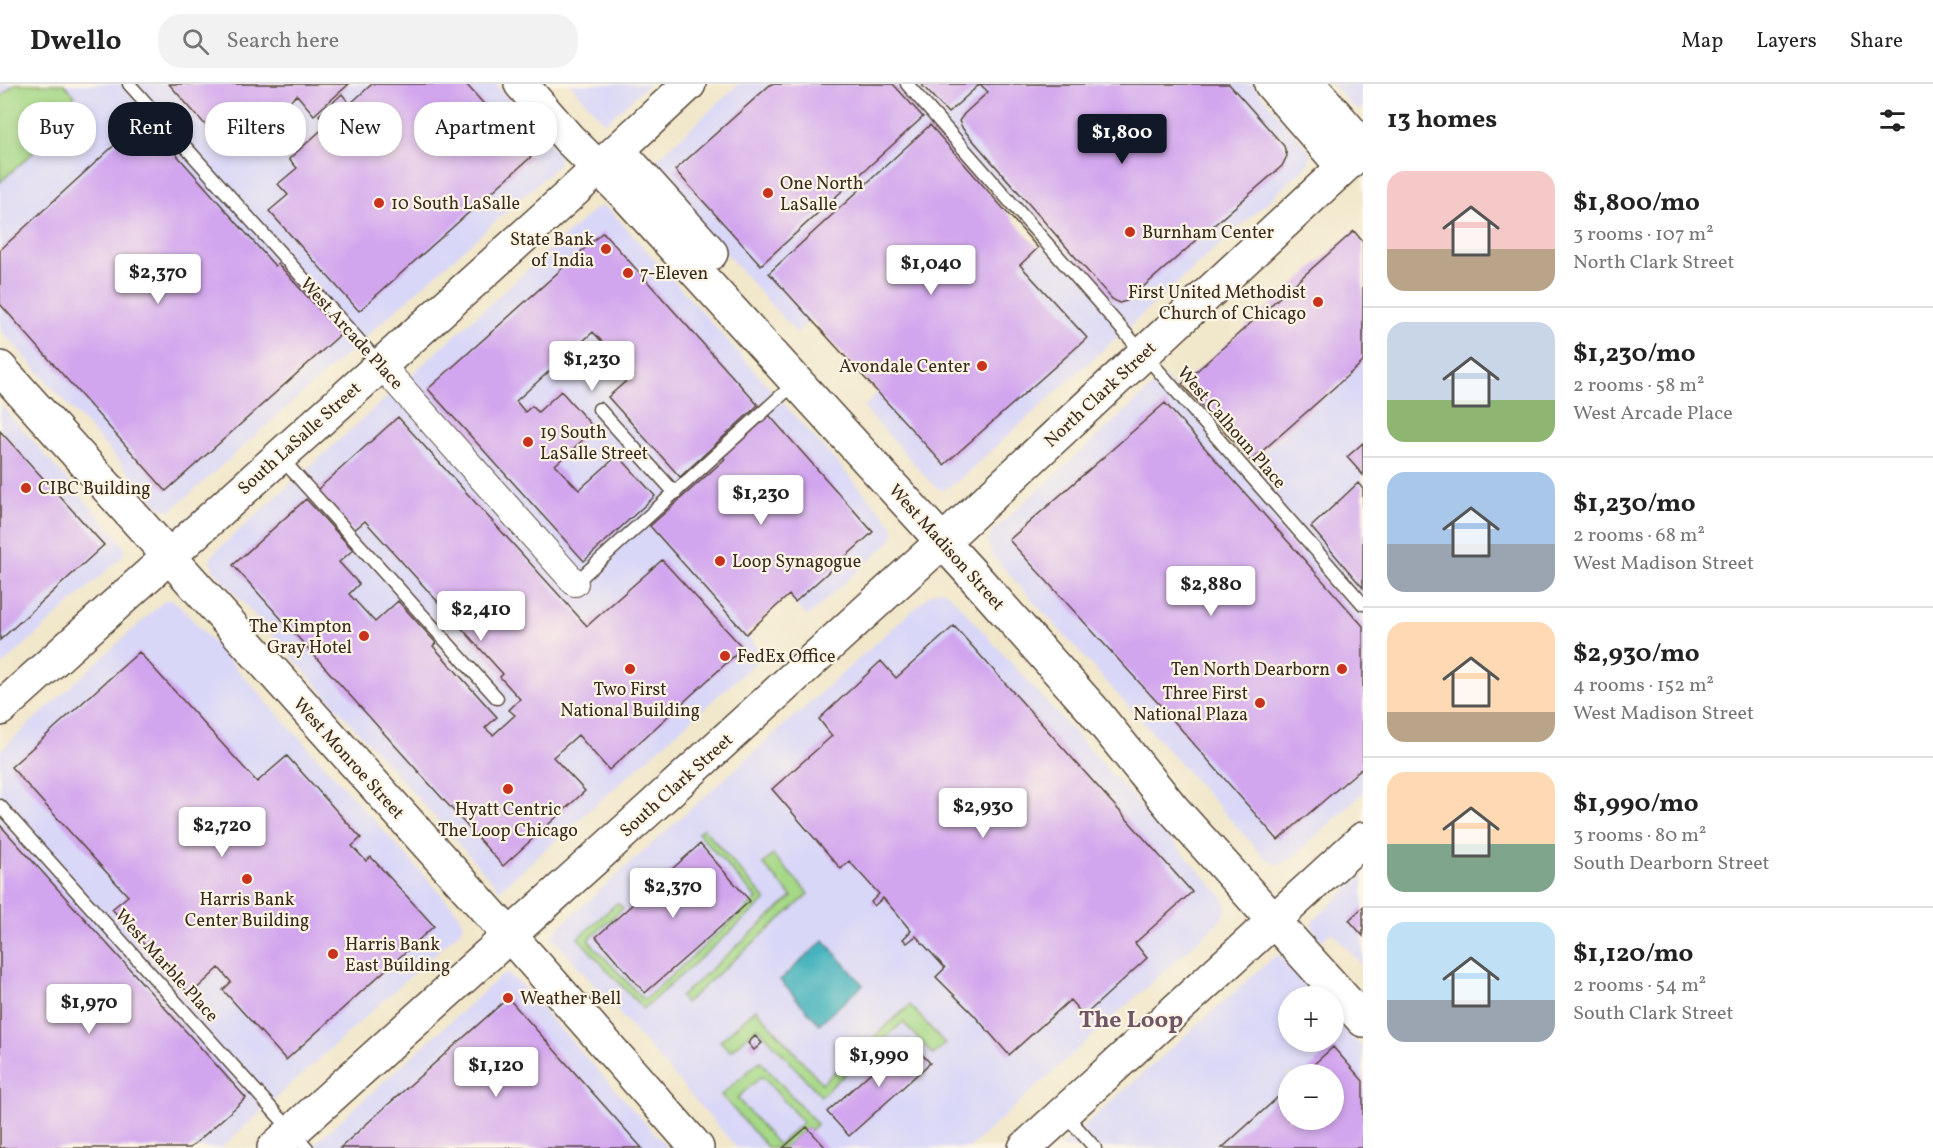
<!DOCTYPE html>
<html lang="en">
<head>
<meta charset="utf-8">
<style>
  :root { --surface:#fff; --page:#f2f2f2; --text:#222; --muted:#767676; --line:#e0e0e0; --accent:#111827 }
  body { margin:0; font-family:Vollkorn,serif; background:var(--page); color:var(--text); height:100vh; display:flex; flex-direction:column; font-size:22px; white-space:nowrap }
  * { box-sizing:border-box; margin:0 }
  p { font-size:20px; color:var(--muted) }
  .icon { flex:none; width:33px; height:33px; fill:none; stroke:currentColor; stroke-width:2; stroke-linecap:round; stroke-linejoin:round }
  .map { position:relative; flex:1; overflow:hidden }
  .drawer { display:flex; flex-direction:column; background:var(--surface); width:570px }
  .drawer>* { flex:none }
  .guide { position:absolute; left:18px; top:18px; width:570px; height:54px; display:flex; gap:12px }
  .buttons { position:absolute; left:1278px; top:902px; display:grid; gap:12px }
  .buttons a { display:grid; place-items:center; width:66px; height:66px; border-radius:50%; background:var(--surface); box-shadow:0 3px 9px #0003; font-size:30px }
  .price { position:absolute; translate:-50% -51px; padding:0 14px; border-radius:6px; background:#fff; color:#222; font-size:20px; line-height:39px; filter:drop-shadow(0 2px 3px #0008) }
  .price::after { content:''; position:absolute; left:50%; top:36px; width:18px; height:14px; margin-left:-9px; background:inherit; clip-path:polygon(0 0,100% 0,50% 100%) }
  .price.active { background:var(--accent); color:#fff }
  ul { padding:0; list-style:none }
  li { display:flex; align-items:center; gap:18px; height:150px; padding:0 24px }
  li+li { border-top:2px solid var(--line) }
  li span { display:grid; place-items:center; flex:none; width:168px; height:120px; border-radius:18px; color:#555 }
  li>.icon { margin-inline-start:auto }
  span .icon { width:72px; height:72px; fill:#fffc; stroke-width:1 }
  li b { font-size:26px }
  h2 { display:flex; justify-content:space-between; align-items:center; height:72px; padding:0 24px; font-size:26px }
  .pill { padding:0 21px; border-radius:24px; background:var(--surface); box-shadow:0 3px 9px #0003; font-size:21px; line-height:54px }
  .pill.active { background:var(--accent); color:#fff }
  header { display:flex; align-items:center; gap:36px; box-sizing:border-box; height:84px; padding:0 30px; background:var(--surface); border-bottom:2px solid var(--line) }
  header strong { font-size:28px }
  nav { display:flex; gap:33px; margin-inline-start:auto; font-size:21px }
  .search { width:420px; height:54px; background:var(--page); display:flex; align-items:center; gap:15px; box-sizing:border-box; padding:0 21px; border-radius:24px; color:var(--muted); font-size:22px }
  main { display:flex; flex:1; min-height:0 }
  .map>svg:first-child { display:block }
  .built { fill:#d9d7f8; fill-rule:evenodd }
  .green { fill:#a5d887; stroke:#708152; stroke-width:1.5; fill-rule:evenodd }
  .water { fill:#44b3bd; stroke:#406e6e; stroke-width:1.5 }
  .building { fill:#d2a6ee }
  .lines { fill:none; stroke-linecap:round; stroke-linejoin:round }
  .lane-casing { stroke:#564638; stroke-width:15 }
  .street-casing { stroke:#564638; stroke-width:28 }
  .secondary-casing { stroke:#564638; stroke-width:36 }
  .lane { stroke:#fff; stroke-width:12 }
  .street { stroke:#fff; stroke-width:26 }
  .secondary { stroke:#fff; stroke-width:33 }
  .poi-dot { fill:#c8321e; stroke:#fcf5e5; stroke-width:2 }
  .labels { text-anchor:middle; stroke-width:4.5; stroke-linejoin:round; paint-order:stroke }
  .poi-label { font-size:18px; fill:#3b2a1e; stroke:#fcf5e5; text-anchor:start }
  .street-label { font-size:18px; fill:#3b2a1e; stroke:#fcf5e5 }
  .district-label { font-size:24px; font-weight:bold; fill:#705567; stroke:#fcf5e5 }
</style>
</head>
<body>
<header>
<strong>Dwello</strong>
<div class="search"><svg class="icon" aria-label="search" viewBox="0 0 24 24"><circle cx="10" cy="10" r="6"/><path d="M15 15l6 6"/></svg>Search here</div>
<nav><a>Map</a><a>Layers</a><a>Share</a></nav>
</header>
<main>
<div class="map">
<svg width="1363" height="1064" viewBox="0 0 1363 1064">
  <rect width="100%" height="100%" fill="#fcf5e5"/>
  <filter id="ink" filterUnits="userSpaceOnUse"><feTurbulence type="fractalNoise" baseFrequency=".0167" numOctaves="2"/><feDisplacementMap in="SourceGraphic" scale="12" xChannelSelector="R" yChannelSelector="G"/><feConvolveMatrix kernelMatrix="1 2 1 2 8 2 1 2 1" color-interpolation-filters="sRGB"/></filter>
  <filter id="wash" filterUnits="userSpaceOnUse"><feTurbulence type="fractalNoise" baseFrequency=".008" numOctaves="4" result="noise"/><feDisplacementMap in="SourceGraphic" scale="24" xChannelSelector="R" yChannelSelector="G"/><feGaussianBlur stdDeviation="1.35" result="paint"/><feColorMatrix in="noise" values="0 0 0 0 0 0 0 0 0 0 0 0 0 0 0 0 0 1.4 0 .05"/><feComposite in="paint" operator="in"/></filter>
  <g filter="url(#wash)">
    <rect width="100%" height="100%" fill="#f1e7cb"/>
    <!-- built -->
    <path class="built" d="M0,0H496L556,67L560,75L556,83L173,425L166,427L159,422L0,245Z
      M570,0H649L605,39Z
      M739,0H1252L1308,65L1311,73L1308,81L953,401L942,406L933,401L863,323L1045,158L979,82L796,249L655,89L654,80L657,75Z
      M1332,0H1363V26L1353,24Z
      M603,122L612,128L891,439L895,448L890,458L807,533L693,404L746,550L764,571L500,806L214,486L210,477L214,469L595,125Z
      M1363,279V709L1290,776L1278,781L1266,775L992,471L987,457L995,445L1164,292L1245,385Z
      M0,320L121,457L125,465L122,473L0,583Z
      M942,506L950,511L1223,813L1227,823L1224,833L969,1064H737L552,853L559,843L933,508Z
      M170,515L179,521L459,830L463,840L459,848L221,1064H0V667L163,518Z
      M1363,790V882L1332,848L1321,857L1313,845L1312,838Z
      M1277,870L1315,912H1288V957H1334V932L1363,965V1064H1059ZM1288,990H1334V1035H1288Z
      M507,889L517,897L668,1064H310L500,893Z"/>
    <!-- green -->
    <path class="green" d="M15,0H64L74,11L71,35L0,98V13Z
      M703,744L766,816L643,925L578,854L617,819L623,824L588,856L644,916L757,815L698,749Z
      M773,771L809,810L685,919L680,913L792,813L763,780Z
      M910,921L945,960L933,971L903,938L821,1012L758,943L730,967L720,957L756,925L822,999Z
      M760,977L817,1040L810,1046L807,1043L783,1064H768L721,1011ZM762,992L803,1038L778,1061L737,1014Z"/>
    <!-- water -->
    <path class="water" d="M824,856L863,901L819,940L780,896Z"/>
    <g id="blocks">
      <!-- building -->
      <path class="building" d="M169,0H349L314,31L297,11L257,46L253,42L232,62L213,41L209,45Z
        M372,0H466L531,73L359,227L269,127L288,111L278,100L297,84L289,75L328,40L319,31L342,10L350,20Z
        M771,0H893L923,33L761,181L675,86Z
        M921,0H1229L1284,62L1287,72L1282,82L1127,217L1119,219L1112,215L963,45L959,37L964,30L988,8L980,0L948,29Z
        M144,34L275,182L278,180L341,250L166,407L0,220V166Z
        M930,41L1038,164L1020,181L1087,254L944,381L769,189Z
        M1354,147L1363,158V278L1251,377L1182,300Z
        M603,148L758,321L680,393L608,313L633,291L593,248L516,317L525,328L532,322L538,328L561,307L595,345L555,381L579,406L618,371L655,412L584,477L428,305Z
        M1165,319L1363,542V683L1278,756L1159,620L1009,456Z
        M769,331L873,448L795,518L789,511L746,550L650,442L725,375L722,372Z
        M398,333L587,542L662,476L743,564L609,686L578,651L553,673L585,707L503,782L233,481L306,415L353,466L339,478L359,500L349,510L375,538L398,517L436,559L433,562L497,633L485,644L493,651L515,631L509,626L520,615L500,593L503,590L365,437L353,447L317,406Z
        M0,347L104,461L0,556Z
        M1363,359V391L1347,373Z
        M1358,399L1363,405V504L1311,443Z
        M954,542L1192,808L1135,859L1147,874L1084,932L1070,916L1009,971L973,930L936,893L945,884L916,852L907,859L903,855L911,847L897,830L883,814L874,822L871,818L879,810L849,777L841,785L772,705L832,652L819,635L881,577L896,594Z
        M139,568L257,698L287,672L361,754L352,762L366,777L371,773L434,842L286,976L223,906L231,898L219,884L190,911L112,825L128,812L11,683Z
        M0,741L246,1014L190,1064H0Z
        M700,760L750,817L645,909L596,853Z
        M1363,823V852L1349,836Z
        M508,914L642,1064H340L383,1025Z
        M755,952L762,959L754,966L748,959Z
        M908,955L930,979L849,1052L827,1028Z
        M1333,963L1363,997V1064H1222L1288,1004V1035H1334V990H1303Z
        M807,1043L826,1064H783Z"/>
    </g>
  </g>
  <g filter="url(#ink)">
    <use href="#blocks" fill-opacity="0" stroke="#564638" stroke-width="1.5"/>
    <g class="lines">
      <defs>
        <path id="lane" d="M129,0L380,280
          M907,0L1363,520
          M599,325L675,409
          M280,373L497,614
          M575,499L796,298
          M0,722L307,1064
          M1064,1029L1095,1064"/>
        <path id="street" d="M381,281L575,499"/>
        <path id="secondary" d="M521,0L569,55L628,113L972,490L1094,627L1173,725L1363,936
          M1271,0L1343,83
          M1309,0L1363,62
          M618,66L711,169
          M0,284L537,882L697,1064
          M0,625L576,105L689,0
          M274,1064L633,740L942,458L1363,65
          M1025,1064L1363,755"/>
      </defs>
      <!-- lane casing -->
      <use href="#lane" class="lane-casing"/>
      <!-- street casing -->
      <use href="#street" class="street-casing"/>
      <!-- secondary casing -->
      <use href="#secondary" class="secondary-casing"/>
      <!-- lane -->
      <use href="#lane" class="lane"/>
      <!-- street -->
      <use href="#street" class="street"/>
      <!-- secondary -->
      <use href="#secondary" class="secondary"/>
    </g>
  </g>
  <!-- markers -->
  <g class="poi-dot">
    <circle cx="768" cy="109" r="6"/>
    <circle cx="379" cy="119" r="6"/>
    <circle cx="1130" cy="148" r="6"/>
    <circle cx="606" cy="165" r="6"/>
    <circle cx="628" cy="189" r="6"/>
    <circle cx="1318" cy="218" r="6"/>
    <circle cx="982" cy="282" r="6"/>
    <circle cx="528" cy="358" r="6"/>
    <circle cx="26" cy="404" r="6"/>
    <circle cx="720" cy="477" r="6"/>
    <circle cx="364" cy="552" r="6"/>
    <circle cx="725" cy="572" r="6"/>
    <circle cx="630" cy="585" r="6"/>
    <circle cx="1342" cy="585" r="6"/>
    <circle cx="1260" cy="619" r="6"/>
    <circle cx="508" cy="705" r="6"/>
    <circle cx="247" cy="795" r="6"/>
    <circle cx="333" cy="870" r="6"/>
    <circle cx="508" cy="914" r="6"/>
  </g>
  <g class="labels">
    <!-- poi labels -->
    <g class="poi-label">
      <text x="780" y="105">One North<tspan x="780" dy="21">LaSalle</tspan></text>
      <text x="391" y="125">10 South LaSalle</text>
      <text x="1142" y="154">Burnham Center</text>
      <text x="594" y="161" text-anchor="end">State Bank<tspan x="594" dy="21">of India</tspan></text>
      <text x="640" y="195">7-Eleven</text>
      <text x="1306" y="214" text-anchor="end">First United Methodist<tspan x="1306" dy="21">Church of Chicago</tspan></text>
      <text x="970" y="288" text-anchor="end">Avondale Center</text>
      <text x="540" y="354">19 South<tspan x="540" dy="21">LaSalle Street</tspan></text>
      <text x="38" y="410">CIBC Building</text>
      <text x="732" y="483">Loop Synagogue</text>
      <text x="352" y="548" text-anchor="end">The Kimpton<tspan x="352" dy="21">Gray Hotel</tspan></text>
      <text x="737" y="578">FedEx Office</text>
      <text x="1330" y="591" text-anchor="end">Ten North Dearborn</text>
      <text x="630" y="611" text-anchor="middle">Two First<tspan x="630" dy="21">National Building</tspan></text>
      <text x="1248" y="615" text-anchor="end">Three First<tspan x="1248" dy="21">National Plaza</tspan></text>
      <text x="508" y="731" text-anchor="middle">Hyatt Centric<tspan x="508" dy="21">The Loop Chicago</tspan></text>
      <text x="247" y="821" text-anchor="middle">Harris Bank<tspan x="247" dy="21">Center Building</tspan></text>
      <text x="345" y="866">Harris Bank<tspan x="345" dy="21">East Building</tspan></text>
      <text x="520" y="920">Weather Bell</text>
    </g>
    <!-- street labels -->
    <g class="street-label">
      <text transform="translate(352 249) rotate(48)" y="6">West Arcade Place</text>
      <text transform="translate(1100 310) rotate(-43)" y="6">North Clark Street</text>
      <text transform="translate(1232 343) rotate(49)" y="6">West Calhoun Place</text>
      <text transform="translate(299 354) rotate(-42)" y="6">South LaSalle Street</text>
      <text transform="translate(947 463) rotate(48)" y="6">West Madison Street</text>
      <text transform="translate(349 674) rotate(48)" y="6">West Monroe Street</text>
      <text transform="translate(676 701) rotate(-42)" y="6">South Clark Street</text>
      <text transform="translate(167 881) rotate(48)" y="6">West Marble Place</text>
    </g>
    <!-- district labels -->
    <g class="district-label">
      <text x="1131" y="943">The Loop</text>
    </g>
  </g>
</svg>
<div class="buttons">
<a>+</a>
<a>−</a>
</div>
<b class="price active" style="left:1122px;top:81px">$1,800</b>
<b class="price" style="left:931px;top:212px">$1,040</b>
<b class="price" style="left:158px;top:221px">$2,370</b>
<b class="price" style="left:592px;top:308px">$1,230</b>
<b class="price" style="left:761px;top:442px">$1,230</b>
<b class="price" style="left:1211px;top:533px">$2,880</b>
<b class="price" style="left:481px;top:558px">$2,410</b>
<b class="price" style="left:983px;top:755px">$2,930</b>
<b class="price" style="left:222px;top:774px">$2,720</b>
<b class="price" style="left:673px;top:835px">$2,370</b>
<b class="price" style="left:89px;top:951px">$1,970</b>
<b class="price" style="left:879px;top:1004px">$1,990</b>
<b class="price" style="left:496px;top:1014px">$1,120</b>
<div class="guide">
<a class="pill">Buy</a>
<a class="pill active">Rent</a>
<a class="pill">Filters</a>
<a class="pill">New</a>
<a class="pill">Apartment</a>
</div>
</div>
<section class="drawer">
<h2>13 homes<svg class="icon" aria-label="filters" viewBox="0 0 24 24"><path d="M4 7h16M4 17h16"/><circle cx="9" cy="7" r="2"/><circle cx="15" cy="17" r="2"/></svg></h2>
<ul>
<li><span style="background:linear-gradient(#f6c9c9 65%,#b9a48a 0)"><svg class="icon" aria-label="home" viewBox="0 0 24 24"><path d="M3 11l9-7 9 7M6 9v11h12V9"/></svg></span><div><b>$1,800/mo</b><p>3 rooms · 107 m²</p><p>North Clark Street</p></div></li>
<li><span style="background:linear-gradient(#c9d6e8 65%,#8fb573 0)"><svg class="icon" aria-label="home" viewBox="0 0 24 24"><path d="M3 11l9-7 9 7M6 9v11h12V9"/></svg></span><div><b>$1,230/mo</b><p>2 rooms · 58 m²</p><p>West Arcade Place</p></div></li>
<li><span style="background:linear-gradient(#a9c7e8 60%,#9aa5b1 0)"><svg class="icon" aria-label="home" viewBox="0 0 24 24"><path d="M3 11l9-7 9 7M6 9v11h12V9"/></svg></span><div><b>$1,230/mo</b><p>2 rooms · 68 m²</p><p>West Madison Street</p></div></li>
<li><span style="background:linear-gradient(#ffd9b3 75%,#b9a48a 0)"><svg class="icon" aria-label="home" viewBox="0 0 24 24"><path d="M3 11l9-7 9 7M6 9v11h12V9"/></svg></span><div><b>$2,930/mo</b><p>4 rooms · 152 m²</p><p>West Madison Street</p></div></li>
<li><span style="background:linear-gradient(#ffd9b3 60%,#7fa58c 0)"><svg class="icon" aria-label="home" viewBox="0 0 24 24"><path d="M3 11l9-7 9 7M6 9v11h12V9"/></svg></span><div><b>$1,990/mo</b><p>3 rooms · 80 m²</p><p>South Dearborn Street</p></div></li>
<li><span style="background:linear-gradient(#bfe0f5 65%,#9aa5b1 0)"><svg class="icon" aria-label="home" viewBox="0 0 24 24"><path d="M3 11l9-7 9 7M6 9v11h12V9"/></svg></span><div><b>$1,120/mo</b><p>2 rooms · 54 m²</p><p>South Clark Street</p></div></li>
</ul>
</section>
</main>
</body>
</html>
